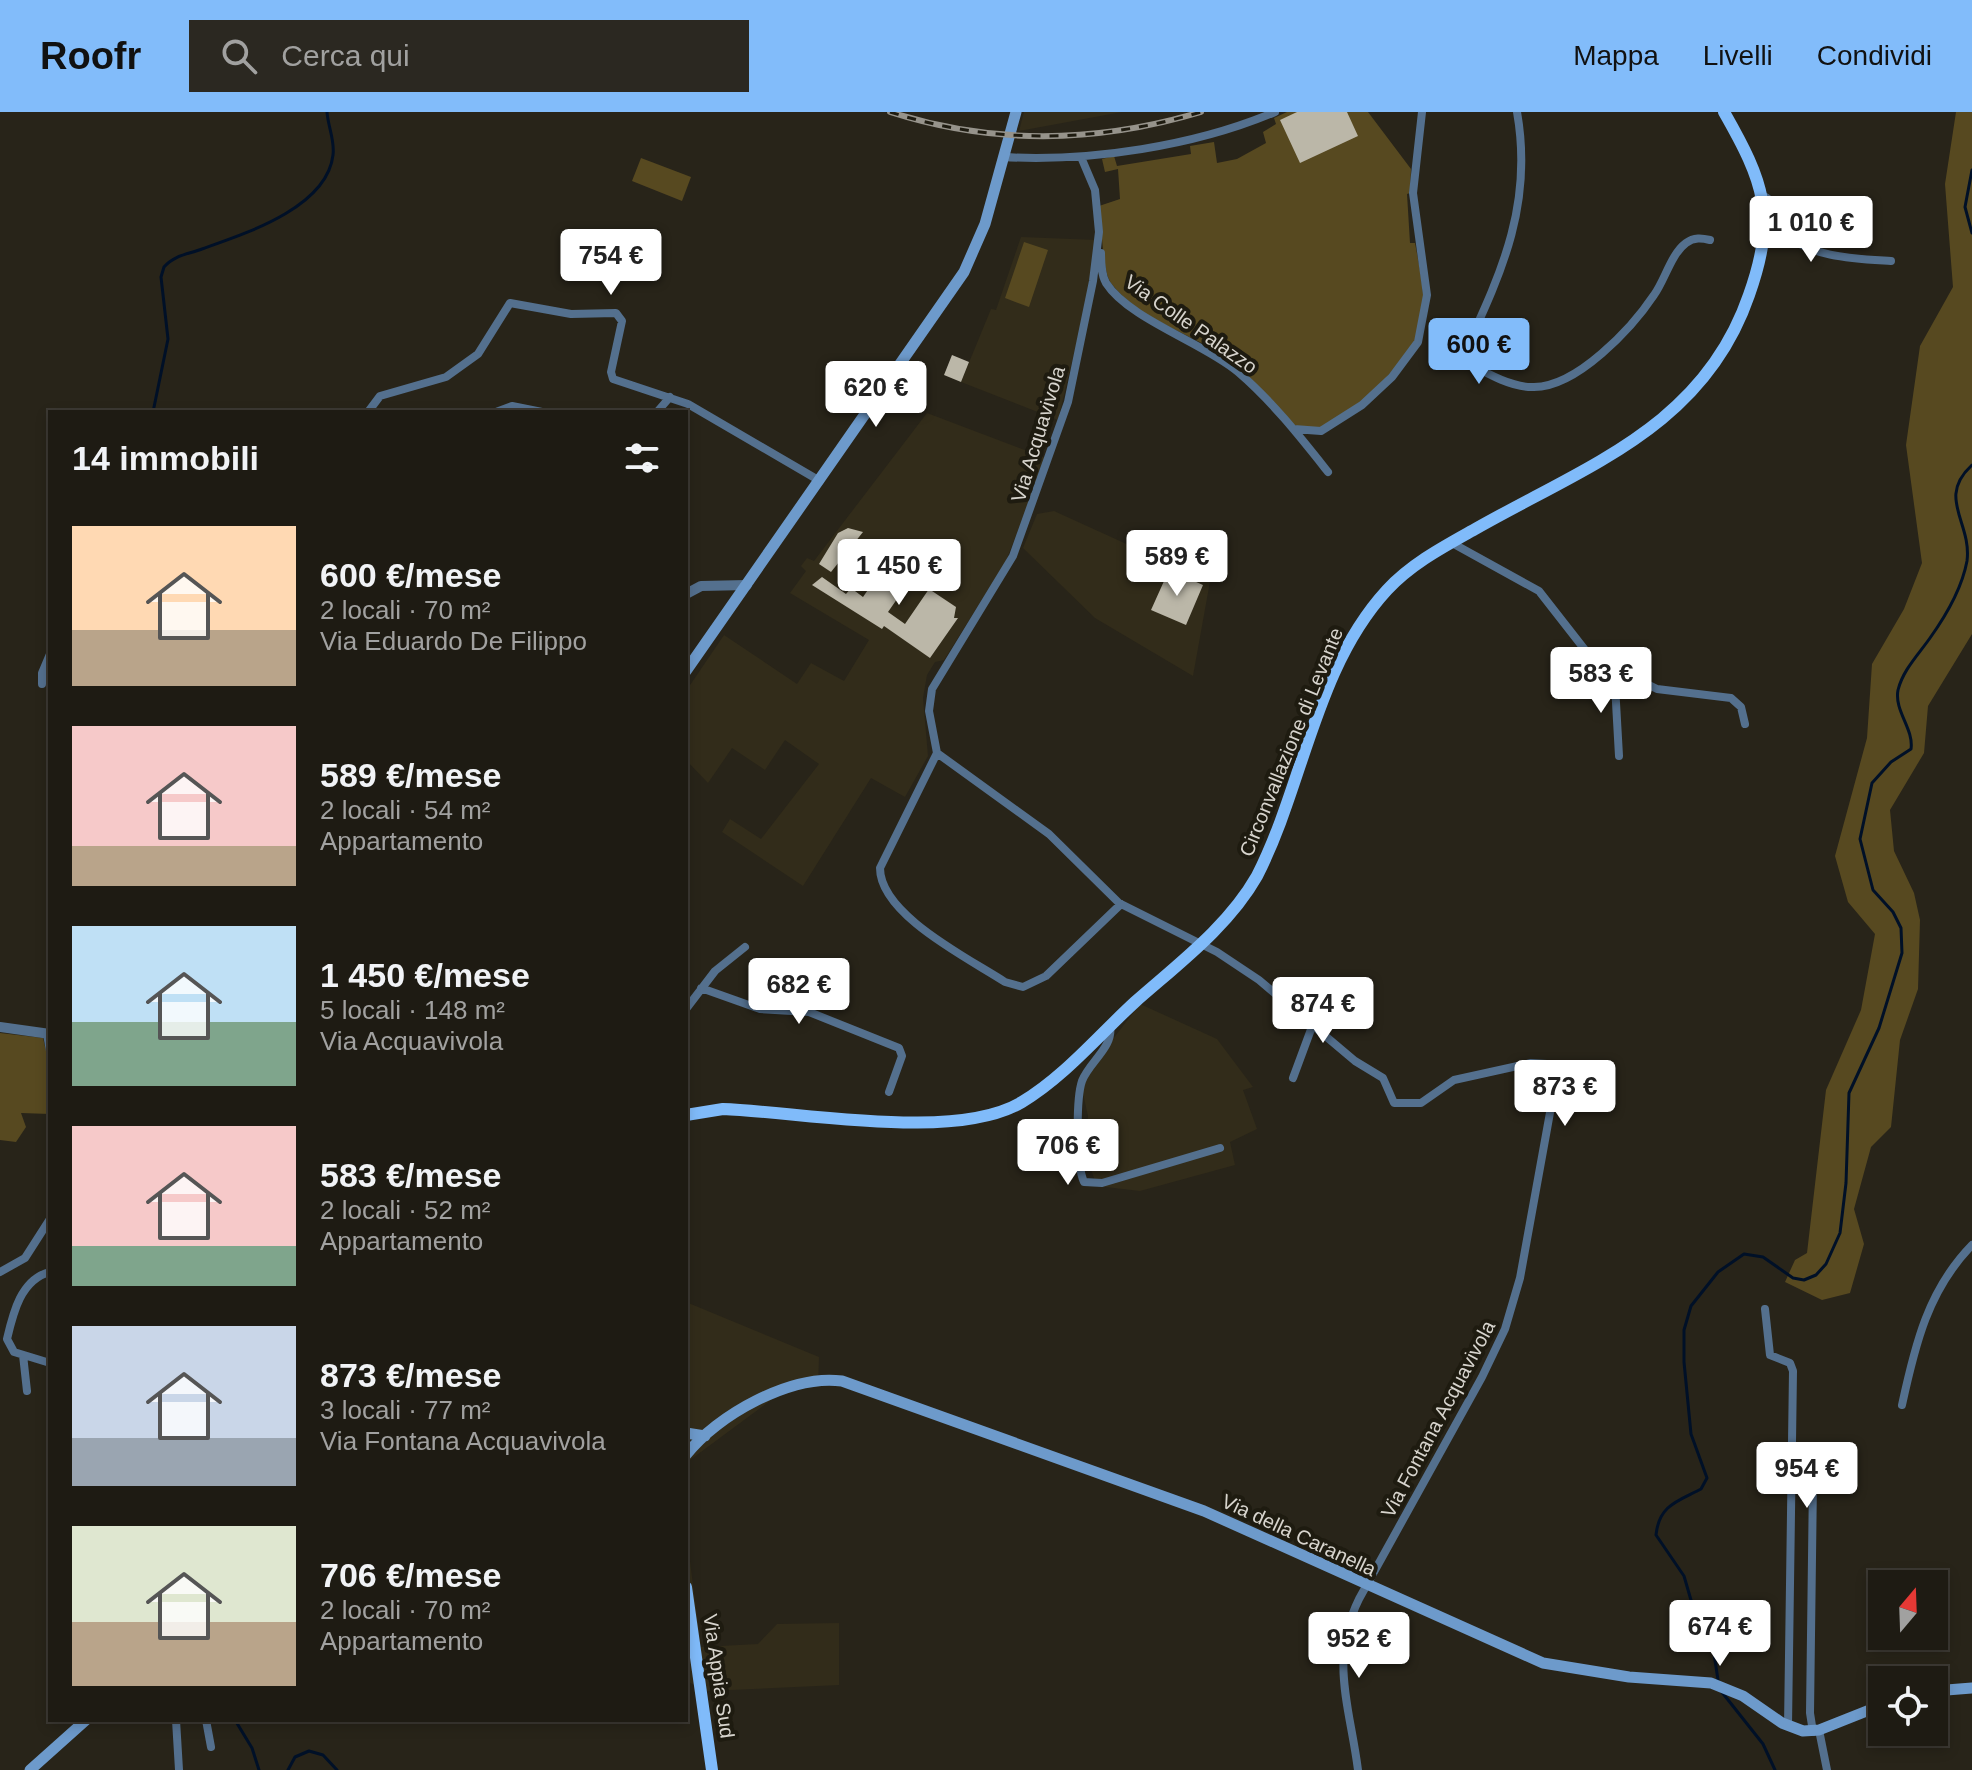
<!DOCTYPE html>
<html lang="it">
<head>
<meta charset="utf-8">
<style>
  :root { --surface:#1e1b13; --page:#2b2821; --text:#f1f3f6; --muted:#a1a1a0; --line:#3c3933; --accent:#82bcfa }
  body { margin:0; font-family:Arial,sans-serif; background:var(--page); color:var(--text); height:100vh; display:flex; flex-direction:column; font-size:30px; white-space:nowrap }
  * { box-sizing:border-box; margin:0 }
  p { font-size:26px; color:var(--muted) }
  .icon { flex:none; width:44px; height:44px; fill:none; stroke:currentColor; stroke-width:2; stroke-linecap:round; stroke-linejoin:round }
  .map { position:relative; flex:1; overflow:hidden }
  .panel { position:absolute; left:48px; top:298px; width:640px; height:1312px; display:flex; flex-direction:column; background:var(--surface); border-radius:0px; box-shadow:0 4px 12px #0003,0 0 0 2px var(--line) }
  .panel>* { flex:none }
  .needle { width:52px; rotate:19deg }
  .fabs { position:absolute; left:1868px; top:1458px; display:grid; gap:16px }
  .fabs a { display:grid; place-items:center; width:80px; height:80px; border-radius:0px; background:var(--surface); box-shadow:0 4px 12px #0003,0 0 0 2px var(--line); font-size:40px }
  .price { position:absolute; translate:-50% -68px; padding:0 18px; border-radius:8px; background:#fff; color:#222; font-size:26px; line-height:52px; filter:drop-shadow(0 2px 4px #0008) }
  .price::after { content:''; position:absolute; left:50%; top:48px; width:24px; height:18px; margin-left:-12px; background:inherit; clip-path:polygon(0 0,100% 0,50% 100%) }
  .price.current { background:var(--accent); color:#111 }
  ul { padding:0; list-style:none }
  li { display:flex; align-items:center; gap:24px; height:200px; padding:0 24px }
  li span { display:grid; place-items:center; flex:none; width:224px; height:160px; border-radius:0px; color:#555 }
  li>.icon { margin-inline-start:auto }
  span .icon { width:96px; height:96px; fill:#fffc; stroke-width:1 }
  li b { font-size:34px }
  h2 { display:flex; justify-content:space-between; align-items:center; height:96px; padding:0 24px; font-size:34px }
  header { display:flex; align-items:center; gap:48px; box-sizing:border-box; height:112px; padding:0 40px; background:var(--accent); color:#111 }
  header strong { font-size:38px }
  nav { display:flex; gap:44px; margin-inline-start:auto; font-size:28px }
  .search { width:560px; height:72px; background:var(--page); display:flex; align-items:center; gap:20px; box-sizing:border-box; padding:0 28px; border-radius:0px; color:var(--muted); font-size:30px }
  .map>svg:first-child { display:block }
  .built { fill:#322c1a }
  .green { fill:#574920 }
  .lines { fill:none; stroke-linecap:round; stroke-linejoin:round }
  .stream { stroke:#001027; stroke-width:3 }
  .building { fill:#bbb7a8 }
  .minor { stroke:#54708e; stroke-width:8 }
  .tertiary { stroke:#54708e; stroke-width:10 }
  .secondary { stroke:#6d9acb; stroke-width:11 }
  .primary { stroke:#80bbfa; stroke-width:12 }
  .rail-casing { stroke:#96938b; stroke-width:6 }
  .rail { stroke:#1e1b10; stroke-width:3; stroke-dasharray:9; stroke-linecap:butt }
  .labels { text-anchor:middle; stroke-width:8; stroke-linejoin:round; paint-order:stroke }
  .street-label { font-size:20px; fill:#d7d4cd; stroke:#1e1b10 }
</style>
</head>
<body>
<header>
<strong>Roofr</strong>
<div class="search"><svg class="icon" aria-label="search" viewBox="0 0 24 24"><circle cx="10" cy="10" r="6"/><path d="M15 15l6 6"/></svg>Cerca qui</div>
<nav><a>Mappa</a><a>Livelli</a><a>Condividi</a></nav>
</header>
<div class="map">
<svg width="1972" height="1658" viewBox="0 0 1972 1658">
  <rect width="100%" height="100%" fill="#282419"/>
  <!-- built -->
  <path class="built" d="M1024,0H1122L1019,19Z
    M1021,125L1096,128L1091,171L1058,308L961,270L991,197L996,198Z
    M927,301L1046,346L1006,449L944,548L935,550L927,563L923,586L928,644L905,685L871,666L803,774L722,720L730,707L761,727L819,652L785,628L765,658L732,636L708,671L686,648V579L724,523L797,572L811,551L844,569L869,528L790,481L806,459L801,454L807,446L814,449Z
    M1054,399L1166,450L1211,464L1193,564L1095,506L1023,436L1037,402Z
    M1140,892L1217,927L1253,975L1243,978L1257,1017L1230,1030L1235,1053L1140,1079L1097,1074L1084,1039L1088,1004L1082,977L1089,958Z
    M686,1190L819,1245L818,1274L797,1276L775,1285L686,1351Z
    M686,1418L701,1535L758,1532L777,1512L839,1511V1573L708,1579L686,1569Z"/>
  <!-- green -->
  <path class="green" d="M1287,0H1368L1411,57L1410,81L1407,82L1410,131H1415C1420,159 1430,198 1417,225C1405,251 1340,319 1309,317C1275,314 1261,273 1238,254C1200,223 1141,211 1111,171C1102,159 1102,112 1099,94L1120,87L1118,57L1105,60L1102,47L1114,44L1117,54L1191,42L1190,34L1214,30L1217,51L1237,47L1266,31L1263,20L1276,12L1274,6Z
    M1956,0H1972V522L1928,594L1924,641L1890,698L1894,739L1914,781L1920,808L1918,877L1900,928L1891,1015L1871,1035L1854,1097L1864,1132L1850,1181L1822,1188L1785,1170L1795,1148L1807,1141L1826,978L1861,898L1875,822L1848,790L1835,744L1867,626L1872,552L1904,497L1922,451L1906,333L1920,234L1953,175L1945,72Z
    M641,46L691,65L682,89L632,69Z
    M1024,130L1048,138L1029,195L1005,186Z
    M0,921L43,926L50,956V1002L21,1001L26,1015L16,1030L0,1028Z"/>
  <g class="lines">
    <!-- stream -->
    <path class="stream" d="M1972,58L1965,95L1972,121
      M153,300L168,227L161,165L164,155C174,143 189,142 202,137C244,122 327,96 333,43C335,28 328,15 327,0
      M1718,1568L1713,1535L1693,1495L1684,1464L1656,1423C1659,1393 1678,1389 1701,1377L1707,1366L1691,1322L1684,1250V1218L1691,1194L1718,1160L1744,1142L1763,1145L1793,1166L1804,1168L1816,1163L1826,1152L1840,1121L1846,1071L1849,981L1879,916L1902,841L1901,816L1893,800L1873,778L1860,727L1872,671L1891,650L1911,637C1914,617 1894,599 1898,578C1903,558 1918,543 1930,526C1945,505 1962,476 1967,449C1972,410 1936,386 1972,353
      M1721,1579L1763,1632L1775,1658
      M235,1608L252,1636L259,1658
      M288,1658L295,1645L309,1639L323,1643L337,1658"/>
  </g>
  <!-- building -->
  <path class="building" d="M1297,0H1347L1358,24L1300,51L1280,8Z
    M952,243L969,250L961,270L944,263Z
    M848,416L863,420L831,460L819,452L838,421Z
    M894,440L918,457L888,500L905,512L929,477L956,495L954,506H958L930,546L884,514L882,517L812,473L822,465L846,482L851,476L863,485Z
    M1169,458L1203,473L1186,513L1151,498Z"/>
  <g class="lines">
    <!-- minor -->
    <path class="minor" d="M1517,0C1533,90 1503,158 1466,237L1465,246L1470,252C1488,262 1513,276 1534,275C1577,275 1632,216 1654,183C1665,168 1671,142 1686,131C1694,125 1702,126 1710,128
      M1003,45C1090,50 1195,34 1275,0
      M1081,45L1095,78L1099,120L1093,169L1068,290L1013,444L932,577L929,599L937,641L1049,722L1119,791L1217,840L1259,868L1355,949L1383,966L1394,991H1421L1454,968L1531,951L1547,952L1557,962L1520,1166L1505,1217L1482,1265L1359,1487C1329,1548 1350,1595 1358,1658
      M1764,84C1780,92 1773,108 1784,120C1808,146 1859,147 1891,149
      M1101,141C1101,150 1101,162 1106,171C1129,207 1204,231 1238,260C1272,289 1301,326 1328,360
      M368,300L380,284L446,265L478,242L510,191L571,202L616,201L622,209L611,260L613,267L688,292L820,369
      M496,300L512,294L542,300
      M657,300L670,285
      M1294,317L1321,319L1362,293L1392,265L1418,230L1427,183L1413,81L1422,0
      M1452,431L1539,479L1589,543L1657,577L1731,586L1741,595L1745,612
      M1609,554L1615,573L1619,644
      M42,572V561L50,542
      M937,641L880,756C880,803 970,847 1005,870L1023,875L1046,864L1121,792
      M701,876L760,897L809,900L899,936L902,944L889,980
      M686,897L715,859L745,835
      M1110,914C1114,935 1089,950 1082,969C1076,987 1076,1053 1084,1070L1102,1071L1220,1036
      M47,922L50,939
      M1293,966L1313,912L1332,887
      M0,1160L25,1146L50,1107
      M50,1160C21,1167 13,1201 7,1227L14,1240L50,1251
      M1765,1197L1770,1243L1790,1251L1793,1259L1788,1614
      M23,1243L27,1279
      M1902,1293C1915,1233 1928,1178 1972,1133
      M176,1608L179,1658
      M206,1608L211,1635
      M1819,1618L1827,1658
      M1813,1620L1810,1601L1813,1368"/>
    <!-- tertiary -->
    <path class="tertiary" d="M686,482L701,474L747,473
      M0,915L50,922"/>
    <!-- secondary -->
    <path class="secondary" d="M686,559L964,160L985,112L1016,0
      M686,1321L705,1324
      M686,1343C717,1303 791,1262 842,1269L1204,1399L1543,1551L1629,1565L1711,1571L1743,1584L1782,1611L1803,1619L1819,1618L1882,1593
      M1934,1579L1972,1576
      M30,1658L86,1608"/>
    <!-- primary -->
    <path class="primary" d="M686,1003L723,997C802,1000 955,1030 1022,990C1064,965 1099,923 1135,890C1178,852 1228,815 1257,764C1304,672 1315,556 1387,478C1412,451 1445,434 1477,416C1588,353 1704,314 1749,183C1777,104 1764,70 1724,0
      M686,1475L712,1658"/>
    <defs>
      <path id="rail" d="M890,0C993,33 1098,31 1201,0"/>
    </defs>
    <!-- rail casing -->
    <use href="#rail" class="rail-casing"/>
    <!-- rail -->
    <use href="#rail" class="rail"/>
  </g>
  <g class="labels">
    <!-- street labels -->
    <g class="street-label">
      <text transform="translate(1191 212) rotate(35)" y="7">Via Colle Palazzo</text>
      <text transform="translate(1038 322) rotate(-73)" y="7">Via Acquavivola</text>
      <text transform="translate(1291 630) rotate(-68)" y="7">Circonvallazione di Levante</text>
      <text transform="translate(1438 1307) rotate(-62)" y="7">Via Fontana Acquavivola</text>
      <text transform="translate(1299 1423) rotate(25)" y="7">Via della Caranella</text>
      <text transform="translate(719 1564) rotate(82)" y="7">Via Appia Sud</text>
    </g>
  </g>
</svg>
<div class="fabs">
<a><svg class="needle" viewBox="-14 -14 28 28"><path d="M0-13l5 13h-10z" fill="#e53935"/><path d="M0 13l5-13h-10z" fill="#a1a1a0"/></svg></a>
<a><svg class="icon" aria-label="locate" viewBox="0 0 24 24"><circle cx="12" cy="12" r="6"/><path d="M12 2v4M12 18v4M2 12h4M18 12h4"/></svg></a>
</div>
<b class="price" style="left:1811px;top:152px">1 010 €</b>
<b class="price" style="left:611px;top:185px">754 €</b>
<b class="price current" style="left:1479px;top:274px">600 €</b>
<b class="price" style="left:876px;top:317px">620 €</b>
<b class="price" style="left:1177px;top:486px">589 €</b>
<b class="price" style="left:899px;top:495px">1 450 €</b>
<b class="price" style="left:1601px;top:603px">583 €</b>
<b class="price" style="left:799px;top:914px">682 €</b>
<b class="price" style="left:1323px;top:933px">874 €</b>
<b class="price" style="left:1565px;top:1016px">873 €</b>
<b class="price" style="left:1068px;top:1075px">706 €</b>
<b class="price" style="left:1807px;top:1398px">954 €</b>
<b class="price" style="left:1720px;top:1556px">674 €</b>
<b class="price" style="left:1359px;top:1568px">952 €</b>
<section class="panel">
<h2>14 immobili<svg class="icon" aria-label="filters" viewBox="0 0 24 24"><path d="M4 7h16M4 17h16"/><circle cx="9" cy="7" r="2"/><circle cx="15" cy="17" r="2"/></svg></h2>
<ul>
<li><span style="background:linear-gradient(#ffd9b3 65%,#b9a48a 0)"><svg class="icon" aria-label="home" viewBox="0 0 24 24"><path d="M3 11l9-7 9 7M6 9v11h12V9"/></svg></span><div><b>600 €/mese</b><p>2 locali · 70 m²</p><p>Via Eduardo De Filippo</p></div></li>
<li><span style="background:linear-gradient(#f6c9c9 75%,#b9a48a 0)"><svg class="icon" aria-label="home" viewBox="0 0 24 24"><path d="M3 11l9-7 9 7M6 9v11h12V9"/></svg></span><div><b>589 €/mese</b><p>2 locali · 54 m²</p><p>Appartamento</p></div></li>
<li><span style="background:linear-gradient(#bfe0f5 60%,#7fa58c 0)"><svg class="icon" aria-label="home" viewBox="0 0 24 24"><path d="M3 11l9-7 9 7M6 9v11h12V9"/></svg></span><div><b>1 450 €/mese</b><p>5 locali · 148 m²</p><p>Via Acquavivola</p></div></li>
<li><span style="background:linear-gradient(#f6c9c9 75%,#7fa58c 0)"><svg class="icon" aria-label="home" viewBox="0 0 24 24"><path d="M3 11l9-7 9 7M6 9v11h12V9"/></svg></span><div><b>583 €/mese</b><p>2 locali · 52 m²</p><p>Appartamento</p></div></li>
<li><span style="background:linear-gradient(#c9d6e8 70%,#9aa5b1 0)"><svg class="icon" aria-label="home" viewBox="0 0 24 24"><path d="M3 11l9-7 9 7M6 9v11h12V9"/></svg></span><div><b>873 €/mese</b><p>3 locali · 77 m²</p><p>Via Fontana Acquavivola</p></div></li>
<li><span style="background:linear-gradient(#dfe7d0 60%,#b9a48a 0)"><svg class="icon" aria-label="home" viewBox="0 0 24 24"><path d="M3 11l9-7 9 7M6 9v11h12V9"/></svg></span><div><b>706 €/mese</b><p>2 locali · 70 m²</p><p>Appartamento</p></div></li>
</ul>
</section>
</div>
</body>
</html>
